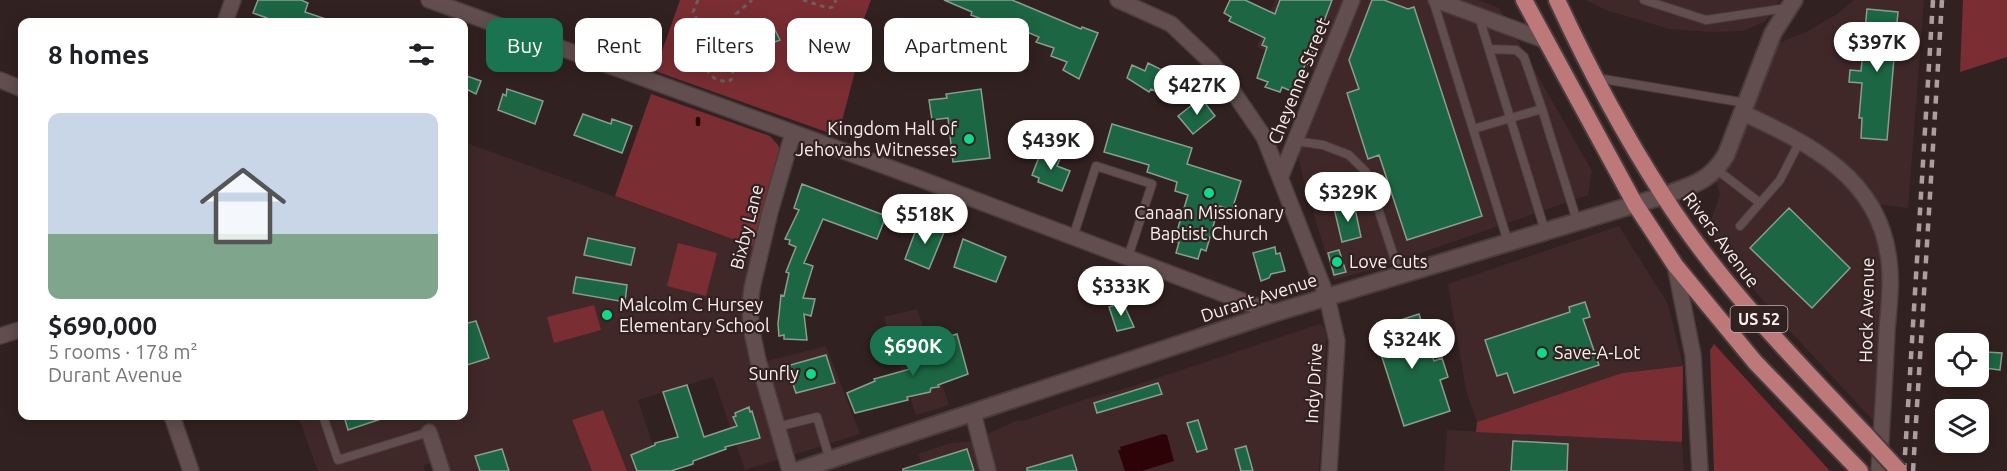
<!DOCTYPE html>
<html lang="en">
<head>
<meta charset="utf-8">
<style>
  :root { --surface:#fff; --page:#f2f2f2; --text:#202124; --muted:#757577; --line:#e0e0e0; --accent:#1a7452 }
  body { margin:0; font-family:Ubuntu,sans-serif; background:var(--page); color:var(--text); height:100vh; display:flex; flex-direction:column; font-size:22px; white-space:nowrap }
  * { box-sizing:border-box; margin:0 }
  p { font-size:20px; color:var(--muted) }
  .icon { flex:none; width:33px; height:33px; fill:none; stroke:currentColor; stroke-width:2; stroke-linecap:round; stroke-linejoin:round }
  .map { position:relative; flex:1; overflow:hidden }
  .panel { position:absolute; left:18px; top:18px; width:450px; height:402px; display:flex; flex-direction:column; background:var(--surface); border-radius:12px; box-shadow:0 3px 15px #0003 }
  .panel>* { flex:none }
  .top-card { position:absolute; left:486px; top:18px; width:570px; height:54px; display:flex; gap:12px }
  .fabs { position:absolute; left:1935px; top:333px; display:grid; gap:12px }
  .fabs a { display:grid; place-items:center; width:54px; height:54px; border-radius:12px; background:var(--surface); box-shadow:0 3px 15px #0003; font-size:30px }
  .price { position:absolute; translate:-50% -51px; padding:0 14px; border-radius:21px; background:#fff; color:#222; font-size:20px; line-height:39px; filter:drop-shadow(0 2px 3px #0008) }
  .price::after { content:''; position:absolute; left:50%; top:36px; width:18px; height:14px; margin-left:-9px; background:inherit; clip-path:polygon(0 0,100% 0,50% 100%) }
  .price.selected { background:var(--accent); color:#fff }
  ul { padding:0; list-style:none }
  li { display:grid; align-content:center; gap:12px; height:318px; padding:0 30px }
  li+li { border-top:2px solid var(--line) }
  li span { display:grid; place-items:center; height:186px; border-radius:12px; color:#555 }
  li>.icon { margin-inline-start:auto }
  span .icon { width:108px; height:108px; fill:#fffc; stroke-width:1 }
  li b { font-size:26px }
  h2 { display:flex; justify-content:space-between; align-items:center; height:72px; padding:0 30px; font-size:26px }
  .pill { padding:0 21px; border-radius:12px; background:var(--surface); box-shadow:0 3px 15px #0003; font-size:21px; line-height:54px }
  .pill.selected { background:var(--accent); color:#fff }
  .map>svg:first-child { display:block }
  .built { fill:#402828 }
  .green { fill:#7a2e33 }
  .water { fill:#2d0308 }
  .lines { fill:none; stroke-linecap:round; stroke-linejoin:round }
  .stream { stroke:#2d0308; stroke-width:4.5 }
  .building { fill:#1d6643; stroke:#8a9d91; stroke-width:1.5 }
  .service-casing { stroke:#4a3c3c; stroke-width:10 }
  .minor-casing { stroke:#4a3c3c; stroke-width:18 }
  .tertiary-casing { stroke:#4a3c3c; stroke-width:20 }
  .primary-casing { stroke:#4a3c3c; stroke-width:20 }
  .path { stroke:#6e5f5f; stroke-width:3; stroke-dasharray:4.5 4.5; stroke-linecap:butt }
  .service { stroke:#624e4e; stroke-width:8 }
  .minor { stroke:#624e4e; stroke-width:15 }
  .tertiary { stroke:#624e4e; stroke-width:16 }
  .primary { stroke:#bd7879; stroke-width:16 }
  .rail { stroke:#ac9e9e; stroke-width:4.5; stroke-dasharray:8 8; stroke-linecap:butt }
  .primary-bridge-casing { stroke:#4a3c3c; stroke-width:20; stroke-linecap:butt }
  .primary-bridge { stroke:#bd7879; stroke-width:16 }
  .poi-dot { fill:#12d98a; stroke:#322121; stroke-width:2 }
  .labels { text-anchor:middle; stroke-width:4.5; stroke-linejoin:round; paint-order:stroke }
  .shield { fill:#322121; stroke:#beb0b0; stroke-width:1.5 }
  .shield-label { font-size:16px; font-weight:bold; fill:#faeded }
  .street-label { font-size:18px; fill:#faeded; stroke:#322121 }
  .poi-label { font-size:18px; fill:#faeded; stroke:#322121; text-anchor:start }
</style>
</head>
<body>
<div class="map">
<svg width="2007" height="471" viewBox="0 0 2007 471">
  <rect width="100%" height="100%" fill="#322121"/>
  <!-- built -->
  <path class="built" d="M1275,0H1478L1499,8L1592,171L1588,195L1389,264L1334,280L1304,182L1295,141L1322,74L1257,47Z
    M1585,0H1780L1766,21L1743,31L1712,32L1669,29L1606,10Z
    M1854,0H1924L1908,208L1871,203L1885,235L1881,429L1777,317L1738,270L1715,239L1711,220L1720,195L1714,172L1767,48L1808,31L1837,14Z
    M464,142L754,247L752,288L759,363L826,346L860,434L745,470L713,377L638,400L661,471H627L603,411L572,421L592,471H448L444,459L424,465L425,471H318L298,416H464Z
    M1619,226L1668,304L1683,366L1622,373L1477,422L1466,390L1448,284Z
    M917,309L949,405L916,415L884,317Z
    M1320,324L1325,329L1326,335L1319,471H924L918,454L951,443L972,441L1016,421L1026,420L1086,399L1127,388Z
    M1447,430L1682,442L1684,471H1444Z"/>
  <!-- green -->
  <path class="green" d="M680,0H871L862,24L867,26L838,136L655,71Z
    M1963,0H2007V57L1960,72Z
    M651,94L770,136L778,145L782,155L754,247L615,196Z
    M678,243L717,253L706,296L667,286Z
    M594,305L601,330L554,343L547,317Z
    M1714,344L1830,471H1714L1710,350Z
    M1683,366L1682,442L1476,432L1477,422L1622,373Z
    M603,410L627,471H592L572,420Z"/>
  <!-- water -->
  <path class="water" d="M1163,434L1167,435L1174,461L1142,471H1125L1118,450H1121L1120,447Z"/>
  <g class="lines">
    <!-- stream -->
    <path class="stream" d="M698,124V119"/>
  </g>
  <!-- building -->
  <path class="building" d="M258,0H301L308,3L305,12L329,20V22H265L267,18L253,13Z
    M944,0H1012L1081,29L1082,27L1098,33L1079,79L1063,70L1067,62L1051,56L1054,48L1036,42L1039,37L1008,24L1006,28L971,15L972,12Z
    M1230,0H1245L1275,14L1280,0H1332L1308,64L1306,63L1293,92L1282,87L1280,92L1265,87L1268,82L1257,78L1267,47L1262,45L1265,38L1229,21L1231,17L1224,13Z
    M1372,0H1384L1408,9L1414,7L1482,216L1407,240L1379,155L1368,159L1347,93L1359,89L1349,60Z
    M1867,9L1898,12L1887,140L1861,138L1862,118H1859L1862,83L1849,82L1850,70L1861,71Z
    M773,26L780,40L769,44L763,31Z
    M1148,63L1162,70L1159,77L1170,83L1164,95L1151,89L1149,92L1127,78L1132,65L1145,71Z
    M464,75L481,81L476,94L464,88Z
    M507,89L543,101L535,124L498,110L503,94L506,96Z
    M981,89L990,158L953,162L948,118L932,120L929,100L947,98L946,94Z
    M1201,98L1215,116L1193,134L1178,116Z
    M583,114L611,124L612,119L632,126L622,153L574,135Z
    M1112,124L1192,148L1187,164L1241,181L1232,210L1219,206L1206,251L1201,249L1198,259L1176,253L1179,242L1174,241L1188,195L1175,191L1177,182L1147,172L1149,165L1104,152Z
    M1052,148L1063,152L1057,166L1070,171L1062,191L1038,182L1039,178L1032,175L1039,157L1047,160Z
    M802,184L886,216L877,239L823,219L804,263L813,266L803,298L815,299L811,316L804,314L807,340L784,339V335L779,336L778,324L781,295L784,296L789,273L786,272L796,247L789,244L790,240L785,239L799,210L794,208Z
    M1327,186L1332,202L1315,208L1309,192Z
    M1354,204L1361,237L1342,242L1334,208Z
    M1789,208L1850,268L1812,308L1750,248Z
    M925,223L945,230L929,269L905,259L917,227L922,229Z
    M588,238L635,248L631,265L584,255Z
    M963,239L1006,257L996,282L954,267Z
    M1275,247L1276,254L1280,253L1285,271L1271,274L1269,278L1261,281L1253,253Z
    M1339,250L1346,272L1334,275L1328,253Z
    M576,277L627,285L625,302L573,293Z
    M1585,302L1590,317L1583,319L1599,365L1514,393L1507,373L1497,376L1485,340L1570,312L1569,307Z
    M1123,303L1134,327L1117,331L1109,307Z
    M1419,314L1434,361L1442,358L1448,377L1440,380L1450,411L1404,426L1373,329Z
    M476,321L489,358L464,366V324Z
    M957,334L968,374L938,385L939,387L931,388L930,392L907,397L908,400L855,413L847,393L875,381L874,379L910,369L906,355L939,348L937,340Z
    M1986,352L2002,353L2000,370L1984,368Z
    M826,355L835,383L796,393L787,366Z
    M1158,383L1162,394L1097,413L1094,403Z
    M687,385L704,437L737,426L733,417L736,416L735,413L749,407L750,412L752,411L760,438L725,447L726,449L693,461V464L671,471H637L631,455L655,445V443L678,437L663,392Z
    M344,416H384V418L348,430Z
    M1198,420L1207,449L1197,452L1187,423Z
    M1513,441L1568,444L1567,471H1511Z
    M1246,446L1253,471H1241L1235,449Z
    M502,449L509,471H480L475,456Z
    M967,449L974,471H903V469Z
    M1072,455L1077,471H1027V468Z"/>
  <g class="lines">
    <defs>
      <path id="service" d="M1433,0L1508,242
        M1644,0L1706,20L1787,8
        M1479,17L1545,231
        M1489,49L1516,50L1524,57L1542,109
        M1597,78L1746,103
        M1473,129L1542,109L1577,221
        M1295,141L1323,145L1349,155L1366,172L1400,275
        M1716,169L1760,203L1780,180L1800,141
        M1740,226L1760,203
        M1073,237L1096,166L1152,184L1128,257
        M323,416L338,460L429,432
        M777,427L817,417L830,460"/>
      <path id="minor" d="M429,0L915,177L1274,313
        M1118,0L1171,24L1211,62L1223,77L1264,137L1327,297L1337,341L1329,471
        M1436,0L1547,41
        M225,22L233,0
        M0,80L22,89
        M1743,113C1810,144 1880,178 1889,261C1892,283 1889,307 1887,329C1885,376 1882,424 1879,471
        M1281,176L1352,0
        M1675,265L1693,355L1700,471
        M0,336L22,329
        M973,413L988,471
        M172,416L191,471
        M429,432L442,471
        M790,471L758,360L751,327L750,304L752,288L770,212L793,133"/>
      <path id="tertiary" d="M796,471L1274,313L1663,196C1691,185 1709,183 1726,155L1773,33L1794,0"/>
      <path id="primary" d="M1524,0L1635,204L1675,265L1755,362L1860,471
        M1557,0C1588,67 1623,133 1663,195C1719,283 1794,359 1865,434"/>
    </defs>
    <!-- service casing -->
    <use href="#service" class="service-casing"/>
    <!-- minor casing -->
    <use href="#minor" class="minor-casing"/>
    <!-- tertiary casing -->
    <use href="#tertiary" class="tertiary-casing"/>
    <!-- primary casing -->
    <use href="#primary" class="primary-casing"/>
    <!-- path -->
    <path class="path" d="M698,0L693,12L702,29L692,47V54L714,78L726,82L731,80L736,57L734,46L742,29L736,14L752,0
      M803,0L828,8L833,7L836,0"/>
    <!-- service -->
    <use href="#service" class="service"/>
    <!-- minor -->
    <use href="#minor" class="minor"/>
    <!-- tertiary -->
    <use href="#tertiary" class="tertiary"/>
    <!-- primary -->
    <use href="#primary" class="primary"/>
    <!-- rail -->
    <path class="rail" d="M1904,471L1933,0
      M1913,471L1942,0"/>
    <defs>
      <path id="primary-bridge" d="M1865,434L1899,471"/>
    </defs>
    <!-- primary-bridge casing -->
    <use href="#primary-bridge" class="primary-bridge-casing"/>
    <!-- primary-bridge -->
    <use href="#primary-bridge" class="primary-bridge"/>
  </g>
  <!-- markers -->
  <g class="poi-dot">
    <circle cx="969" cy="139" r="6"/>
    <circle cx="1209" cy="193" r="6"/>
    <circle cx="1337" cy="262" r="6"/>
    <circle cx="607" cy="315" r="6"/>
    <circle cx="1542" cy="353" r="6"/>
    <circle cx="811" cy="374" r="6"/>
  </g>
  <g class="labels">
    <!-- shield labels -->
    <rect class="shield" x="1730.5" y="306" width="57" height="26" rx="4.5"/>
    <g class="shield-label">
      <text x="1759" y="325">US 52</text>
    </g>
    <!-- street labels -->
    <g class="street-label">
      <text transform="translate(1299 81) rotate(-68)" y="6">Cheyenne Street</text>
      <text transform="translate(747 227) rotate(-76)" y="6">Bixby Lane</text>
      <text transform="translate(1721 240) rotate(53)" y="6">Rivers Avenue</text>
      <text transform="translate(1259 298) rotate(-18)" y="6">Durant Avenue</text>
      <text transform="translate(1867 310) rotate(-89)" y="6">Hock Avenue</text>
      <text transform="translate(1314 383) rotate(-87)" y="6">Indy Drive</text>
    </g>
    <!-- poi labels -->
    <g class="poi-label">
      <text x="957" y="135" text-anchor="end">Kingdom Hall of<tspan x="957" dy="21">Jehovahs Witnesses</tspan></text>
      <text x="1209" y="219" text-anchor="middle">Canaan Missionary<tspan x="1209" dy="21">Baptist Church</tspan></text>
      <text x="1349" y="268">Love Cuts</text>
      <text x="619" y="311">Malcolm C Hursey<tspan x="619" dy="21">Elementary School</tspan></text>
      <text x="1554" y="359">Save-A-Lot</text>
      <text x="799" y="380" text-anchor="end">Sunfly</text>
    </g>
  </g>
</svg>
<div class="fabs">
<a><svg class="icon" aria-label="locate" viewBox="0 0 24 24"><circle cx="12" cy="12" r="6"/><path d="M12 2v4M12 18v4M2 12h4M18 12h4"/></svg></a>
<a><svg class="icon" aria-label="layers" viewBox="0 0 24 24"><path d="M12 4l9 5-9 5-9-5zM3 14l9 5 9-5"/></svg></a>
</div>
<b class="price" style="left:1877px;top:73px">$397K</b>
<b class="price" style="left:1197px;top:116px">$427K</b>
<b class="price" style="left:1051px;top:171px">$439K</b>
<b class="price" style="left:1348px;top:223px">$329K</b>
<b class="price" style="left:925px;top:245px">$518K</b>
<b class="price" style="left:1121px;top:317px">$333K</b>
<b class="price" style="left:1412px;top:370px">$324K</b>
<b class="price selected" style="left:913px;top:377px">$690K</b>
<div class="top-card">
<a class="pill selected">Buy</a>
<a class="pill">Rent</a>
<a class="pill">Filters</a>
<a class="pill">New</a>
<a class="pill">Apartment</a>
</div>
<section class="panel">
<h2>8 homes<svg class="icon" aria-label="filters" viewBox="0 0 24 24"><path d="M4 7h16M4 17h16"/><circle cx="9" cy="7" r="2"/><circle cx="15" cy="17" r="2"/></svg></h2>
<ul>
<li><span style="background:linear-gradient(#c9d6e8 65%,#7fa58c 0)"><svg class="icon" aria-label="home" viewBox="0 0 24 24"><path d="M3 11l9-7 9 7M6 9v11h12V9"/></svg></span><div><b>$690,000</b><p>5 rooms · 178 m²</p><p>Durant Avenue</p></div></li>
</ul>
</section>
</div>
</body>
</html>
